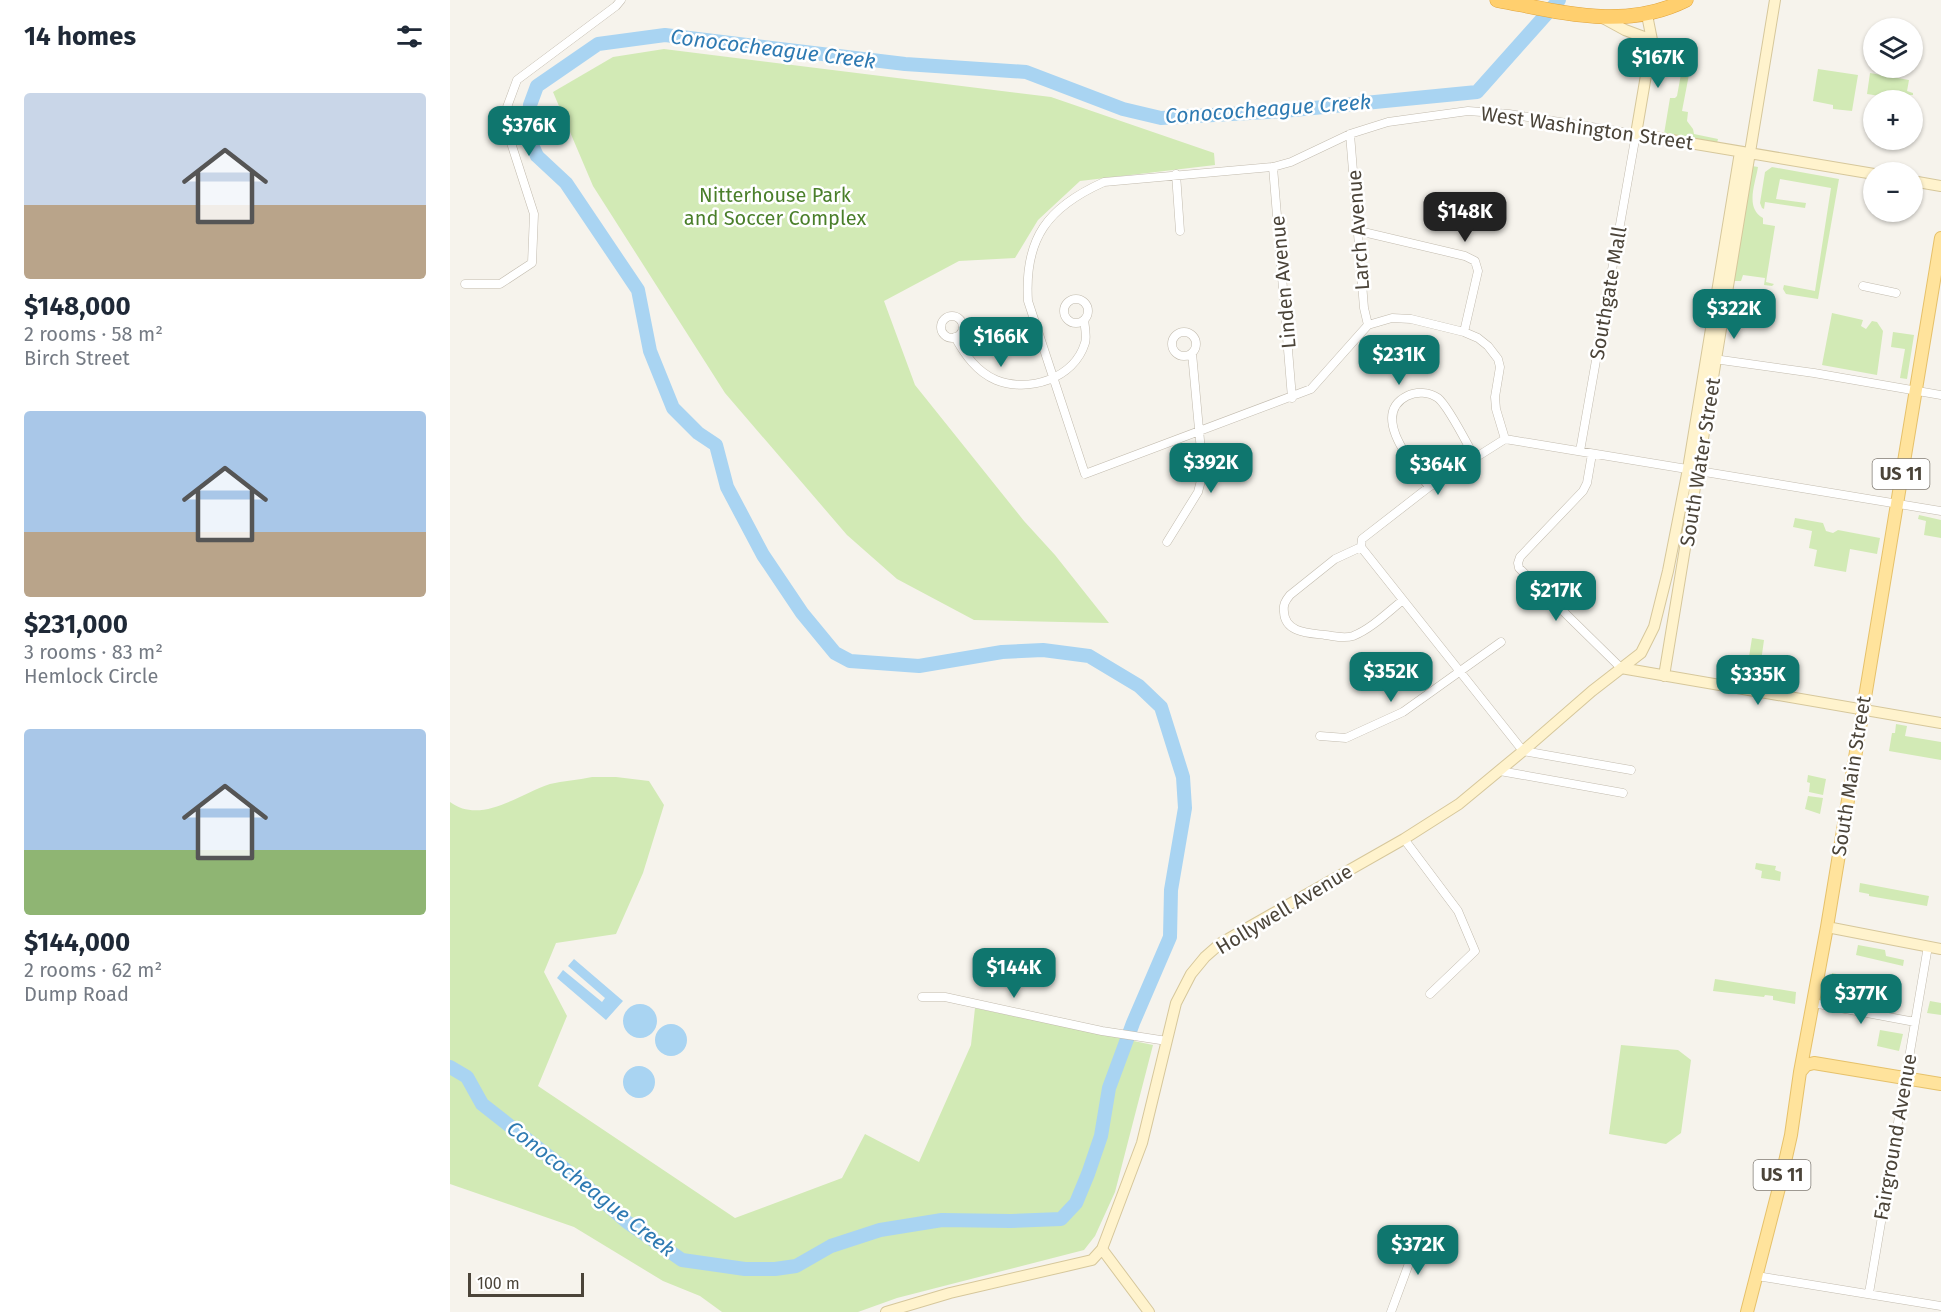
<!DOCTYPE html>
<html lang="en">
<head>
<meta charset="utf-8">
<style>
  :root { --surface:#fff; --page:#f2f2f3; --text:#1f2937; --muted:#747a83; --accent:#0f766e }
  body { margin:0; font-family:"Fira Sans",sans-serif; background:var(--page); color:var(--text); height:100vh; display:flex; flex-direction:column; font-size:22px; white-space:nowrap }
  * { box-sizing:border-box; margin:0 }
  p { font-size:20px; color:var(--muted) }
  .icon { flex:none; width:33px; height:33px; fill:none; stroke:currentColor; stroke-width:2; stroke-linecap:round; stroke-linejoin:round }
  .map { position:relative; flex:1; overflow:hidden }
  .details { display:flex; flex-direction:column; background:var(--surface); width:450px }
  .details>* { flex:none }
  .fabs { position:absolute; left:1413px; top:18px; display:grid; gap:12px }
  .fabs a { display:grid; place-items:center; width:60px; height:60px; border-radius:50%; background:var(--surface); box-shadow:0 2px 4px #0004; font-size:30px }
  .scale { position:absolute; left:18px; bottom:15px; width:116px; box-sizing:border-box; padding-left:6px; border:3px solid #4b4439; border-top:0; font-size:16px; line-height:21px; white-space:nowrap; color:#4b4439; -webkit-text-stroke:4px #fff; paint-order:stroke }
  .price { position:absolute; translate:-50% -51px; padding:0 14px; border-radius:12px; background:var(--accent); color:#fff; font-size:20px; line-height:39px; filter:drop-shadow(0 2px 3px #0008) }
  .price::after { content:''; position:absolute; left:50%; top:36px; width:18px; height:14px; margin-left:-9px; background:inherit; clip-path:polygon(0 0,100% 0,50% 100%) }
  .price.current { background:#222; color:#fff }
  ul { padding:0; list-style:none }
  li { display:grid; align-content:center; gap:12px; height:318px; padding:0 24px }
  li span { display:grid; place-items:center; height:186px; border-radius:6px; color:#555 }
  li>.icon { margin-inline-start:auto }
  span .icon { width:108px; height:108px; fill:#fffc; stroke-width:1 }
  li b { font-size:26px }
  h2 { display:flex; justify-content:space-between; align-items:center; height:72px; padding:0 24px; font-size:26px }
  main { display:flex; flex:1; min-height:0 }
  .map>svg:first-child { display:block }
  .green { fill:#d2eab5 }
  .water { fill:#a9d4f2 }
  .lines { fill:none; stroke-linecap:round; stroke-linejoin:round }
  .river { stroke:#a9d4f2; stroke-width:14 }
  .street-casing { stroke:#c2bbae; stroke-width:9 }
  .secondary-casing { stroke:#d6c79b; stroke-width:12 }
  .primary-casing { stroke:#e6c16a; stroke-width:14 }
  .highway-casing { stroke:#e0a43c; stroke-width:15 }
  .street { stroke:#fff; stroke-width:8 }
  .secondary { stroke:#fff3cd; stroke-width:10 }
  .primary { stroke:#ffe39c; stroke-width:12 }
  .highway { stroke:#ffcf6e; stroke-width:14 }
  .labels { text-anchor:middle; stroke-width:5; stroke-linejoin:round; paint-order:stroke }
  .shield { fill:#fff; stroke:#817c74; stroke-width:1.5 }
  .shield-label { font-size:18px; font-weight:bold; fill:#4b4439 }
  .street-label { font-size:20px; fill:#4b4439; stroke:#fff }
  .park-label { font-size:20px; fill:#4a7f2a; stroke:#fff }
  .water-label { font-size:21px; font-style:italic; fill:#2e7ab2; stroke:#fff }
</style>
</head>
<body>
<main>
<section class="details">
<h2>14 homes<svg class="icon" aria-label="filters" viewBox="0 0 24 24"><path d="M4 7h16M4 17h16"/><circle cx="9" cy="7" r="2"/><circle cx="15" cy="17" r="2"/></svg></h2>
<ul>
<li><span style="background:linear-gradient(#c9d6e8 60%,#b9a48a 0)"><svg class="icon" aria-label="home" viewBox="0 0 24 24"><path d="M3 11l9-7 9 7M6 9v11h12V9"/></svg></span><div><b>$148,000</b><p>2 rooms · 58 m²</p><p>Birch Street</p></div></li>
<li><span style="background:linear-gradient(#a9c7e8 65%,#b9a48a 0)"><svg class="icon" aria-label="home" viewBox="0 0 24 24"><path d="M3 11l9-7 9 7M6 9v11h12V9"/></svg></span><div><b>$231,000</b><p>3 rooms · 83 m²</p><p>Hemlock Circle</p></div></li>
<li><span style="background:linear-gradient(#a9c7e8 65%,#8fb573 0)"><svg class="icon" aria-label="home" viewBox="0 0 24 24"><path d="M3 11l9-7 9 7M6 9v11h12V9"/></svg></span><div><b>$144,000</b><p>2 rooms · 62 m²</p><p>Dump Road</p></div></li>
</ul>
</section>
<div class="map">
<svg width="1491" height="1312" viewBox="0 0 1491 1312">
  <rect width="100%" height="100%" fill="#f6f3ec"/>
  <!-- green -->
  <path class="green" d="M214,49L601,97L764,153L765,165L630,181L588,220L565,258L509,261L434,301L465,385L574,521L605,555L659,623L524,620L447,579L397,535L275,393L143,186L103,92L163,57Z
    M1239,55L1245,57L1247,60H1242L1241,64L1232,111L1238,112L1237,121L1243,129L1244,134L1268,139L1267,143L1214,134L1220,98H1225L1227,96L1233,63L1231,57L1239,58Z
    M1368,69L1408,75L1402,111L1383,109V105L1363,101Z
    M1420,73L1459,80L1457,91L1463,93V95H1457L1455,100L1417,94Z
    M1302,166L1308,167C1305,185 1295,208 1313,218V224L1325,226L1316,282L1324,284L1322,286L1314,285L1315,278L1293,275L1291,281H1284Z
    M1322,167L1389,179L1368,299L1336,294L1333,289L1334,285L1365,291L1381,188L1330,179L1326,199L1356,203L1355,208L1315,202L1314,209L1312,208L1310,203L1315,172Z
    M1382,313L1413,320L1411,326L1416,329L1422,321L1427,322L1433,331L1427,375L1372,365Z
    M1443,332L1464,335L1457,379L1450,378L1455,349L1441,347Z
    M1469,515L1491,520V538L1474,535L1476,521L1468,519Z
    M1345,518L1373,523L1376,531L1383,533L1388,530L1430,538L1427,554L1400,549L1396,572L1364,566L1367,550L1359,548L1362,531L1343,527Z
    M1302,638L1314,640L1309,676L1304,675V664L1298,663Z
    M1446,724L1457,726L1455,736L1491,742V760L1439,751L1442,733H1445Z
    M1358,775L1376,779L1373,795L1359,792L1360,783L1357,782Z
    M142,777H166L199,781L214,805L193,873L166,934L106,943L94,972L117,1016L88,1086L285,1218L392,1178L415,1134L469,1162L521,1045L525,1008L703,1045L665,1192L645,1236L634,1250L447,1298L408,1312H272L250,1296L213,1281L124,1227L0,1184V802C31,825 69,794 100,784C113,781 128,780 142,777Z
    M1358,796L1373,798L1370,814L1355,809Z
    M1306,863L1326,866L1325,870L1331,872L1330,881L1311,878L1312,871L1305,869Z
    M1410,883L1479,896L1477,906L1419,896V894L1409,892Z
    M1408,945L1435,950L1436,956L1454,960L1453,966L1406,955Z
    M1382,973L1419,981V985L1427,986L1424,1000L1399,995L1398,985L1380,981Z
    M1265,979L1346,992L1345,1004L1323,1000V996L1315,995L1314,997L1263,991Z
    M1480,1001L1491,1003V1015L1477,1013Z
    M1430,1030L1453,1034L1449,1051L1427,1046Z
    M1171,1045L1228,1050L1241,1060L1231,1133L1216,1144L1159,1134Z"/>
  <!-- water -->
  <path class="water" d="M124,959L173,1001L156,1020L107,978L113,970L152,1002L155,998L118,966Z
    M173 1021a17 17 0 1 1 34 0a17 17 0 1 1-34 0Z
    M205 1040a16 16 0 1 1 32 0a16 16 0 1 1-32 0Z
    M173 1082a16 16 0 1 1 32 0a16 16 0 1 1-32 0Z"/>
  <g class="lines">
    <!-- river -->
    <path class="river" d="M0,1067L17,1077L32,1104L130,1181L177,1222L232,1260L295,1269H325L346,1266L381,1246L430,1230L492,1220L561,1221L611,1219L626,1203L638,1174L651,1136L659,1088L683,1023L720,937L721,890L735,808L733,777L711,707L689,686L639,656L593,650L552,652L469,666L400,661L385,653L352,613L313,555L277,487L266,445L248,433L223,408L200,351L188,290L116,183L87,156L77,134L80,105L87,86L148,44L215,35L455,64L576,72L673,109L711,118L833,111L1027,92L1109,0"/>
    <defs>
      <path id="street" d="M900,134L914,308L918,325
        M823,167L842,398
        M726,174L730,231
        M909,231L1015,256L1025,261L1028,271L1014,332
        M15,284H50L82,263L84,214L53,118L67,80L166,6L171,0
        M1413,286L1446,293
        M614 311a12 12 0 1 1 24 0a12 12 0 1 1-24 0Z
        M491 327a11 11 0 1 1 22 0a11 11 0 1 1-22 0Z
        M722 344a12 12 0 1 1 24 0a12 12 0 1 1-24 0Z
        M505,337C515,355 527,372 546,380C578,393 624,379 635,343C637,337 635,327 634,320
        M1264,359L1364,373L1491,395
        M1055,439L1046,409L1045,397L1050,367L1048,359L1038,346L1028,338L1014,332L961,319L942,318L918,325L861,389L635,474L578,301C574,238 598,207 654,182L823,167L841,162L900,134L938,122L1018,111L1059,114L1186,134L1130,451
        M1055,439L979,487L912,539L911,547L1073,751L1181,770
        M1055,439L1491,511
        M1142,454L1137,483L1133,491L1070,557L1068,563L1069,568L1171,668
        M979,487C964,466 919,415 957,396C967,391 979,392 988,398C999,407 1017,444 1025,458
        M717,542L748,492L753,473L742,353
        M911,547L885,559L840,595C835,601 833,605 834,612C835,633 859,633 875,635C884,636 894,639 903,636C921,629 938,612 953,600
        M870,736L896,738L953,712L1051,642
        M1050,771L1173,793
        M954,839L1008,911L1025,951L980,994
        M472,997H495L652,1031L717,1041
        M1363,1003L1465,1022
        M1307,1276L1491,1306
        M1419,1293L1478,946
        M941,1312L971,1231"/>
      <path id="secondary" d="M1197,15L1202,40L1186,134L1424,174
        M1153,18L1175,30L1202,40
        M1462,181L1491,186
        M1171,668L1491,723
        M1214,676L1325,0
        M1377,927L1491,949
        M652,1249L699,1312
        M436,1312L500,1293L642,1260L652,1249L692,1143L726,1003L741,974L755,957L771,943L954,839L1009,804L1073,751L1142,691L1191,653L1204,627L1218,571L1238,469L1290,152"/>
      <path id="primary" d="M1350,1072L1356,1065L1364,1063L1491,1084
        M1297,1312L1330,1184L1341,1135L1350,1072L1377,927L1491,238"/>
      <path id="highway" d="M1047,0C1112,12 1174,31 1236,0"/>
    </defs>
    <!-- street casing -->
    <use href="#street" class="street-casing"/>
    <!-- secondary casing -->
    <use href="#secondary" class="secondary-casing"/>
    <!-- primary casing -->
    <use href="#primary" class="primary-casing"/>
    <!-- highway casing -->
    <use href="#highway" class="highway-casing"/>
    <!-- street -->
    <use href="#street" class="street"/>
    <!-- secondary -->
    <use href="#secondary" class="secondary"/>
    <!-- primary -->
    <use href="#primary" class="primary"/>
    <!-- highway -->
    <use href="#highway" class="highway"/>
  </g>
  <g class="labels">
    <!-- shield labels -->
    <g class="shield">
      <rect x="1422.5" y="459" width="57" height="30" rx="4.5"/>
      <rect x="1303.5" y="1160" width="57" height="30" rx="4.5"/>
    </g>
    <g class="shield-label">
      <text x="1451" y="480">US 11</text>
      <text x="1332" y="1181">US 11</text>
    </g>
    <!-- street labels -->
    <g class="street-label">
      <text transform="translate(1137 128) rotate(8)" y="7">West Washington Street</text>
      <text transform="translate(908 230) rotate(-94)" y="7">Larch Avenue</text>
      <text transform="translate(833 282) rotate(-95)" y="7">Linden Avenue</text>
      <text transform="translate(1158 293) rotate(-80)" y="7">Southgate Mall</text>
      <text transform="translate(1250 462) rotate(-81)" y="7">South Water Street</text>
      <text transform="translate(1401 776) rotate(-81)" y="7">South Main Street</text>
      <text transform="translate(834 909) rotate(-31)" y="7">Hollywell Avenue</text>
      <text transform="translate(1445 1137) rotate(-80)" y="7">Fairground Avenue</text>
    </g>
    <!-- park labels -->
    <g class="park-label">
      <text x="325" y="202">Nitterhouse Park<tspan x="325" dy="23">and Soccer Complex</tspan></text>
    </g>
    <!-- water labels -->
    <g class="water-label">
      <text transform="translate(323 49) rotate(7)" y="7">Conococheague Creek</text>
      <text transform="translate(818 109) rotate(-4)" y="7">Conococheague Creek</text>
      <text transform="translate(141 1189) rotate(38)" y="7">Conococheague Creek</text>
    </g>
  </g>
</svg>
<div class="fabs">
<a><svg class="icon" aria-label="layers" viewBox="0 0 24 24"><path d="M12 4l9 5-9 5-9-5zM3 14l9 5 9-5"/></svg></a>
<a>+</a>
<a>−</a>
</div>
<div class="scale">100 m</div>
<b class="price" style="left:1208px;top:89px">$167K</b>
<b class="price" style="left:79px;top:157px">$376K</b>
<b class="price current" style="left:1015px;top:243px">$148K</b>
<b class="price" style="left:1284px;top:340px">$322K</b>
<b class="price" style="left:551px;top:368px">$166K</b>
<b class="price" style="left:949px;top:386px">$231K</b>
<b class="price" style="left:761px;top:494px">$392K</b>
<b class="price" style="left:988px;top:496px">$364K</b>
<b class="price" style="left:1106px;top:622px">$217K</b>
<b class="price" style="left:941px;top:703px">$352K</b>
<b class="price" style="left:1308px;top:706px">$335K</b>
<b class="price" style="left:564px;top:999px">$144K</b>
<b class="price" style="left:1411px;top:1025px">$377K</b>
<b class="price" style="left:968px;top:1276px">$372K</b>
</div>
</main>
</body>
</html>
